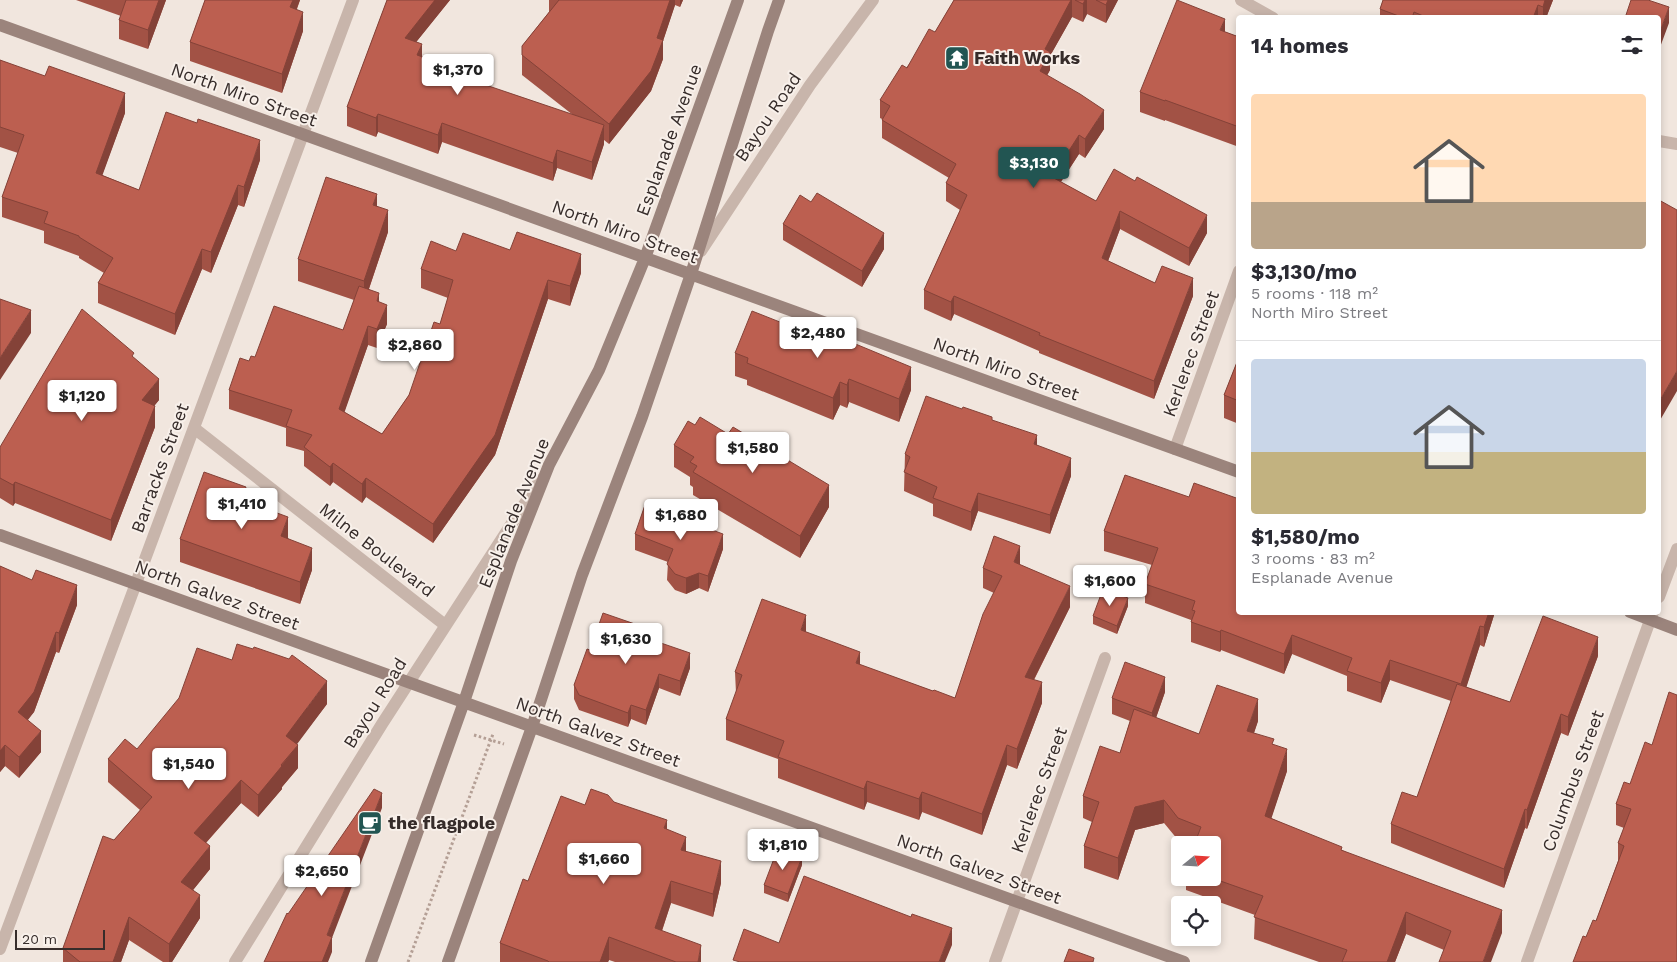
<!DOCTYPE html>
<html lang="en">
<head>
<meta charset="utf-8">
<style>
  :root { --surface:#fff; --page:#f2f2f3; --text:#2b2b33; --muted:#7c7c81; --line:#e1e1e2; --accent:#225552 }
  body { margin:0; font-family:"Work Sans",sans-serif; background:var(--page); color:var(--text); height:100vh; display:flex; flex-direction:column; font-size:19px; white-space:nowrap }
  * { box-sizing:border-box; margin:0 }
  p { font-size:16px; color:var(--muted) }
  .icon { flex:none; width:28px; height:28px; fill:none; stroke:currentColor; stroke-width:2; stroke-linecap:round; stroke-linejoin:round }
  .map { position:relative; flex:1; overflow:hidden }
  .side { position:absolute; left:1236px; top:15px; width:425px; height:600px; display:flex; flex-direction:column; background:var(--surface); border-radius:5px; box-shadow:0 2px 8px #0003 }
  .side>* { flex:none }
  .needle { width:32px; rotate:72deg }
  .buttons { position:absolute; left:1171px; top:836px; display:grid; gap:10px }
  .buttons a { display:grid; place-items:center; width:50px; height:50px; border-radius:5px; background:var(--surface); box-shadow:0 2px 8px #0003; font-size:25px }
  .scale { position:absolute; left:15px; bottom:12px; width:90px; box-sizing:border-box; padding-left:5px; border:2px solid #362c2a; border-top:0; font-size:14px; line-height:18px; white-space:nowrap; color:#362c2a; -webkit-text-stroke:4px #f8f0ea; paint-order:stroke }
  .price { position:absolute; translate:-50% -42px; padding:0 11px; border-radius:5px; background:#fff; color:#222; font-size:16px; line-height:32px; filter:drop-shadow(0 1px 2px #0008) }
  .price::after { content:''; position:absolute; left:50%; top:30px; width:15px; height:11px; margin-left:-8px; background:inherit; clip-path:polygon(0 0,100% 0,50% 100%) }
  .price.current { background:var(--accent); color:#fff }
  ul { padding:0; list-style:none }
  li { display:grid; align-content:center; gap:10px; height:265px; padding:0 15px }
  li+li { border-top:1px solid var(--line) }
  li span { display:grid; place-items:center; height:155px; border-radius:5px; color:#555 }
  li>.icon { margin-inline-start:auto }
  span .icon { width:90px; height:90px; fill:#fffc; stroke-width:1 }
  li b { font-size:21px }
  h2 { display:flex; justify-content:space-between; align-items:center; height:60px; padding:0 15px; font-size:21px }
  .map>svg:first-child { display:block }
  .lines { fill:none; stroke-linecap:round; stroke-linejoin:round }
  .path { stroke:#b49f95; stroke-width:3; stroke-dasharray:2.5 2.5; stroke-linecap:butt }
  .street { stroke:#c8b5ab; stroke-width:12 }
  .secondary { stroke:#9b847c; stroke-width:12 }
  .wall { fill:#a25245 }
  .shaded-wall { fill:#844238 }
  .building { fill:#bc5f50; stroke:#844238 }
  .labels { text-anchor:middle; stroke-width:4; stroke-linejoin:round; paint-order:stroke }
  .poi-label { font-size:18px; font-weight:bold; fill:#362c2a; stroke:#f8f0ea; text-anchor:start }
  .street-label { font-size:18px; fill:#362c2a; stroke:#f8f0ea }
</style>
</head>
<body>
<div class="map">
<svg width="1677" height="962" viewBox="0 0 1677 962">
  <rect width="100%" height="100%" fill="#f1e6de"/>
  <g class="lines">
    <!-- path -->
    <path class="path" d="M474,735L504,744
      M408,962L493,734"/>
    <!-- street -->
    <path class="street" d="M1241,0L1273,18
      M1659,141L1677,144
      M701,251L810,85L873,0
      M194,428L445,625
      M1175,449L1239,271
      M1659,597L1677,549
      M0,949L353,0
      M235,962L382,724L540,480
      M995,962L1105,658
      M1527,962L1653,612"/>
    <!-- secondary -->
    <path class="secondary" d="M0,25L1239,472
      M0,535L1184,962
      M1630,612L1677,630
      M371,962L464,702L511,561L549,465L599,370L645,258L738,0
      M448,962L532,727L582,575L642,417L691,274L768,31L779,0"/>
  </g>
  <!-- wall -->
  <path class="wall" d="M76,0H166L148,49L119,39V20L121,16Z
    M205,0H300L297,9L303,31L282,93L190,61V42Z
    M387,0H450L416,42L422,57L461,77L573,115L522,75V46L549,12V0H683L680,7L675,5L663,41V59L651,91L609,144L604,140V144L592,180L557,168L553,181L442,142L438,154L378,132L376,137L347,126V107Z
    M954,0H1118L1106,23L1087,14L1083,22L1072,17L1050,56V70L1047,75L1104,129L1085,158L1079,154L1061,182L1096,201L1207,233L1189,266L1120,229L1108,261L1155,283L1193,296L1154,399L1039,353V351L954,314L951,321L924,309V290L960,210L946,201V183L949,178L882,138V119L880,118V100L935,32Z
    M1383,0H1553L1546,18H1380V9Z
    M1225,32L1239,37V147L1165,120V121L1140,112V92Z
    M0,60L125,113L102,175L139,190L260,160L244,207L238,205L211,273L202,269L175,335L98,303V283L104,273L79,258V256L44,243V231L2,217V197L18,153L0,147Z
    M811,202L884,249L862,287L783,240V224Z
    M377,206L388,232L369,289L379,302L387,324L377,348L368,345L344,412L382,434L409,395L440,324L448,298L421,288V269L456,251L510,250L581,273L570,306L548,299L495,455L433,543L366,497L362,503L333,482L330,486L304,466V451L286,446V428L229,409V390L249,361L255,357L343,330L354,300L298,281V259Z
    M735,353L911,390L899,422L849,402L847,408L840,405L833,420L747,385V380L735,376Z
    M1239,357V424L1224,418V395Z
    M134,358L159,400L154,406L155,427L111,541L15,503L13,506L0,498V447Z
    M992,420L1037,445L1071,476L1050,534L978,511L971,531L933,516V504L904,491L905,454Z
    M674,445L829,507L800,558L693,495V487L690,485V477L674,467Z
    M1125,475L1239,612H1495L1484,647L1480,645L1466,687L1510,702L1598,656L1568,736L1561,733L1527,829L1525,828L1504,888L1391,843V824L1417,797L1451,701L1390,680L1381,703L1347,691V676L1292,654L1284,674L1221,650L1220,652L1191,642V620L1145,603V584L1152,565L1104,551V531Z
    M246,502L288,538L312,570L300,604L180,562V539Z
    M635,534L723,549L708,592L699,588L686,594L675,590L667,580L668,562L635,550Z
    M1020,565L1070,607L1034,680L1042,703L1017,769L1007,765L982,835L922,812L919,820L867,802L864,810L778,778V759L726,740V719L736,693L735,672L806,632L860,665L933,691L955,698L994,593L983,588V568Z
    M0,566L77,605L59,653L56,652L34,712L27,720L41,752L19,778L5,766L0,772Z
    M1128,606L1117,634L1093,624V616Z
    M658,642L690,668L680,696L659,688L646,725L631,719L628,727L579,710L574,699V685L590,650Z
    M1165,692L1156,718L1199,734L1258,721L1254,733L1274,745L1287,771L1271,818L1342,850L1502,933L1444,950L1406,934L1395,962H1319L1254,939L1255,915L1186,890V878H1212V845H1191L1178,840L1164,823L1135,830L1118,880L1084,868V846L1092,822L1083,818V796L1120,753L1130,721L1112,714V698Z
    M327,704L296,744L298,768L282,787V789L258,817L241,803L206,843L210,869L193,890L200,918L172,962H163L129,940L121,962H63V948L114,840L140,810L108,782V759L137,749Z
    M1652,745L1677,962L1586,937L1596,921L1618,861V843L1624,828L1616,825V804L1630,784Z
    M614,802L667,829L686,851L721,883L713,917L671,903L662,931L701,962H615L609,960L608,962H500V943L585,805Z
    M802,865L788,902L764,893V885Z"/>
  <!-- shaded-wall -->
  <path class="shaded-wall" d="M159,0H166L148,49V30Z
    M293,0H300L290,26V7Z
    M435,0H450L405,56V38Z
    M670,0H675V5L663,41V59L651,91L609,144V124L657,38Z
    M680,0H683L680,7Z
    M1071,0H1072V17L1050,56V70L1040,89V71L1045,49Z
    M1085,0H1087V14L1083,22V4Z
    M1108,0H1118L1106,23V5Z
    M1545,0H1553L1546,18H1543V7Z
    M1538,5V18H1533Z
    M1669,7V23L1659,50V35Z
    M303,12V31L282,93V74Z
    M1225,19V39L1220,30Z
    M422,44V63L417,55Z
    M125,93V113L96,193V173Z
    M1104,110V129L1085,158V139Z
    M378,114V132L376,137V118Z
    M442,123V142L438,154V135Z
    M604,125V144L592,180V162Z
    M1079,135V154L1052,195V177Z
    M260,140V160L244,207V187Z
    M557,150V168L553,181V163Z
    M238,185V205L211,273V252Z
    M377,194V217L373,205Z
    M388,210V232L364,303V281Z
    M1120,211V229L1102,277V258Z
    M1207,215V233L1189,266V248Z
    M884,233V249L862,287V271Z
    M202,249V269L175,335V314Z
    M581,254V273L570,306V286Z
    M1193,278V296L1154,399V381Z
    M548,280V299L495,455L433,543V524Z
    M379,293V312L377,301Z
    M954,296V314L951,321V302Z
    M387,305V324L377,348V329Z
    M31,310V333L0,380V358Z
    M368,326V345L339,428V409Z
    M911,367V390L899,422V399Z
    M1677,371V391L1659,422V402Z
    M159,379V400L142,421V400Z
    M849,379V402L847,408V385Z
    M840,382V405L833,420V398Z
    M155,406V427L111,541V520Z
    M1037,435V454L1034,444Z
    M1071,458V476L1050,534V515Z
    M333,463V482L330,486V467Z
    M366,478V497L362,503V484Z
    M15,482V503L13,506V485Z
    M829,485V507L800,558V536Z
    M246,487V510L242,500Z
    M978,493V511L971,531V512Z
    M288,517V539L281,536Z
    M723,534V549L708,592V576Z
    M1020,546V566L1014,562Z
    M312,548V570L300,604V582Z
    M699,573V588L686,594V578Z
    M77,585V605L59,653V633Z
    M1070,586V607L1025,697V677Z
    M1128,598V606L1117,634V626Z
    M1489,612H1495L1484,647V627Z
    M806,615V636L801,630Z
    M1480,626V645L1461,704V684Z
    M1221,630V650L1220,652V632Z
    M56,632V652L34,712L18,733V712Z
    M658,632V647L655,641Z
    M1292,635V654L1284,674V654Z
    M1598,637V656L1568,736V717Z
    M860,652V673L856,663Z
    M690,653V668L680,696V681Z
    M1390,660V680L1381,703V683Z
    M659,674V688L646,725V710Z
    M1165,677V692L1152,729V713Z
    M327,681V704L286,759V736Z
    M1042,682V703L1017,769V749Z
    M1258,699V721L1247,753V731Z
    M631,705V719L628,727V713Z
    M1561,714V733L1527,829V810Z
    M41,731V752L19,778V757Z
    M5,745V766L0,772V751Z
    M298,745V768L282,787V789L258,817V795Z
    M1007,745V765L982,835V814Z
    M1287,749V771L1265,838V816Z
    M241,780V803L194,856V833Z
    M867,781V802L864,810V789Z
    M922,792V812L919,820V799Z
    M382,793V808L332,938V952L328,962H322L327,935Z
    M1164,800V823L1135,830L1118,880V858L1135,807Z
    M1525,809V828L1504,888V869Z
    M667,820V842L664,828Z
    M686,837V860L681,850Z
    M210,846V869L181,905V882Z
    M802,857V865L788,902V894Z
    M721,861V883L713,917V894Z
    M671,881V903L655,951V928Z
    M200,895V918L172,962H169V944Z
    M1502,910V933L1491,962H1483Z
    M1406,912V934L1395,962H1387Z
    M129,917V940L121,962H113Z
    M952,928V945L945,962H939Z
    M609,937V960L608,962H600Z
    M701,945V962H698Z"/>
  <!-- building -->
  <path class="building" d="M126,0H159L148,30L119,20Z
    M205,0H293L290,7L303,12L282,74L190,42Z
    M387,0H435L405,38L422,44L417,55L461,71L459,76L604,125L592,162L557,150L553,163L442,123L438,135L378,114L376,118L347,107Z
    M559,0H670L657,38L663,40L651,71L609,124L522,55V46Z
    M954,0H1071L1045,49L1050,52L1040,71L1080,94L1104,110L1085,139L1079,135L1052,177L1096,201L1114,169L1135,181L1137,177L1207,215L1189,248L1120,211L1102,258L1155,283L1162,266L1193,278L1154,381L1039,335L1040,333L954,296L951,302L924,290L967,195L946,183L956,164L882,120L890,106L880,100L902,65L907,68L929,29L935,32Z
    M1075,0H1085L1083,4Z
    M1096,0H1108L1106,5Z
    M1177,0L1225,19L1220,30L1239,37V127L1165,100V101L1140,92Z
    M1383,0H1545L1543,7L1538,5L1533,18H1428L1414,12L1412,18H1404L1380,9Z
    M1631,0H1648L1669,7L1659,35V18H1625Z
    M0,60L45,76L49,66L125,93L96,173L139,190L166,112L197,123L198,119L260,140L244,187L238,185L211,252L202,249L175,314L98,283L113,258L79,237V236L44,223L48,212L2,197L24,135L0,127Z
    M326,177L377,194L373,205L388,210L364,281L298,259Z
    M817,193L884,233L862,271L783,224L800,195L811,202Z
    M1659,200L1677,210V371L1659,402Z
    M517,232L581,254L570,286L548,280L495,435L433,524L366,478L362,484L333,463L330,467L304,447L312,435L286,426L292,410L229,390L240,358L249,361L251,356L255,357L274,306L343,330L359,286L379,293L377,301L387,305L377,329L368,326L339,409L382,434L409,395L434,322L440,324L453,280L421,269L431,241L456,251L463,233L510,250Z
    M0,299L31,310L0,358Z
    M82,309L134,353L132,356L159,379L142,400L155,406L111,520L15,482L13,485L0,478V447Z
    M752,311L838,345L841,338L911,367L899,399L849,379L847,385L840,382L833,398L747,363L748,358L735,353Z
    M1239,357V401L1224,395Z
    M926,396L962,409L963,407L992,417V420L1037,435L1034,444L1071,458L1050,515L978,493L971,512L933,498L937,487L904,472L910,457L905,454Z
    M700,417L728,434L733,427L829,485L800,536L693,472L697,466L690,462L694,457L674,445L688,421L695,425Z
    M204,472L246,487L242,500L288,517L281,536L312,548L300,582L180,539Z
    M1125,475L1189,497L1194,483L1239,499V612H1489L1484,627L1480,626L1461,684L1390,660L1381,683L1347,671L1352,658L1292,635L1284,654L1221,630L1220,632L1191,622L1195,611L1192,610L1195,601L1145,584L1158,548L1104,531Z
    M645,505L723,534L708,576L699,573L686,578L675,574L667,564L673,549L635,534Z
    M994,536L1020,546L1014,562L1070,586L1025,677L1042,682L1017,749L1007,745L982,814L922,792L919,799L867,781L864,789L778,757L784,741L726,719L742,675L735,672L762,599L806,615L801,630L860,652L856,663L933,691L934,690L955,698L983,614L1002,576L983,568Z
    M0,566L32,580L36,570L77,585L59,633L56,632L34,692L18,712L41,731L19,757L5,745L0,751Z
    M1103,589L1128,598L1117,626L1093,616Z
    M603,613L658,632L655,641L690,653L680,681L659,674L646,710L631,705L628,713L579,695L574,685L587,649L590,650Z
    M1543,616L1598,637L1568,717L1561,714L1527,810L1525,809L1504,869L1391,824L1402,792L1417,797L1457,684L1510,702Z
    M237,644L253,649L254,647L289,659L292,655L327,681L286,736L298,745L281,765L282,766L258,795L241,780L194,833L210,846L181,882L200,895L169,944L129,917L113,962H80L63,948L103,836L114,840L152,797L108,759L125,739L137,749L179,698L197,648L232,660Z
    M1125,662L1165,677L1152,713L1112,698Z
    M1217,685L1258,699L1247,731L1274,739L1272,744L1287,749L1265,816L1342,847L1341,850L1502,910L1483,962H1439L1451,931L1406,912L1387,962H1342L1347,950L1254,917L1263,896L1212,878V845H1194L1201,827L1178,818L1164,800L1135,807L1118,858L1084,846L1099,802L1083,796L1100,746L1120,753L1134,709L1199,734Z
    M1669,692L1677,695V962H1573L1583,936L1586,937L1593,920L1596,921L1624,846L1618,843L1631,809L1616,804L1624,782L1630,784L1645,742L1652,745Z
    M374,789L382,793L327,935L332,937L322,962H264L287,913L288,914Z
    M591,789L608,795L614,802L667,820L664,828L686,837L681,850L721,861L713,894L671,881L655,928L701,945L698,962H676L609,937L600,962H549L548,961L500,943L523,879L528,881L561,796L585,805Z
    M778,848L802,857L788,894L764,885Z
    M804,876L911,917L912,914L952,928L939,962H740L733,960L744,929L779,943Z
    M1069,949L1094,958L1093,962H1064Z"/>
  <!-- icons -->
  <defs>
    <symbol id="temple-square" viewBox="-11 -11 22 22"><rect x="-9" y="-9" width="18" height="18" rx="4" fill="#225552" stroke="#f8f0ea"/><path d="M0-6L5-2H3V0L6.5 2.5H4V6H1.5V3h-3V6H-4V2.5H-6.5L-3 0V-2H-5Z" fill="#fff"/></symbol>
    <symbol id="cafe-square" viewBox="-11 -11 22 22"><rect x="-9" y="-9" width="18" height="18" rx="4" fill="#225552" stroke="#f8f0ea"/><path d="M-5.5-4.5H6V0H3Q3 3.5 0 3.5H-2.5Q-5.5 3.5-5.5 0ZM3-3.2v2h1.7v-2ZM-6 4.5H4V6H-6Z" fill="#fff"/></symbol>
  </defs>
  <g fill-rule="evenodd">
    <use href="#temple-square" x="943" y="44" width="28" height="28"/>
    <use href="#cafe-square" x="356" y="809" width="28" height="28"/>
  </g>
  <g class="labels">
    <!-- poi labels -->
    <g class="poi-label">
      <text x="974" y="64">Faith Works</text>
      <text x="388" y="829">the flagpole</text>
    </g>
    <!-- street labels -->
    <g class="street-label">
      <text transform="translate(244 95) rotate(20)" y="6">North Miro Street</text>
      <text transform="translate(768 117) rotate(-56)" y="6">Bayou Road</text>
      <text transform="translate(669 140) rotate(-70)" y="6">Esplanade Avenue</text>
      <text transform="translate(625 232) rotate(20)" y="6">North Miro Street</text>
      <text transform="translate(1191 354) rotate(-70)" y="6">Kerlerec Street</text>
      <text transform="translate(1006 369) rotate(20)" y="6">North Miro Street</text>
      <text transform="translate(160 468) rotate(-70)" y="6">Barracks Street</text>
      <text transform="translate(514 513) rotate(-68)" y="6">Esplanade Avenue</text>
      <text transform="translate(377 550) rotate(38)" y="6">Milne Boulevard</text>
      <text transform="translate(217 595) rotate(20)" y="6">North Galvez Street</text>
      <text transform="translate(375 703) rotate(-58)" y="6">Bayou Road</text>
      <text transform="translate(598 732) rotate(20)" y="6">North Galvez Street</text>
      <text transform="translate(1573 781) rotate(-70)" y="6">Columbus Street</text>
      <text transform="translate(1039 790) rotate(-70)" y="6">Kerlerec Street</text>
      <text transform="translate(979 869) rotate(20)" y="6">North Galvez Street</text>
    </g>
  </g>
</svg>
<div class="buttons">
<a><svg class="needle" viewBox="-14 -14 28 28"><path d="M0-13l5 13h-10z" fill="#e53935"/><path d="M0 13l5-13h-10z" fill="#7c7c81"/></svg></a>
<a><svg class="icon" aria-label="locate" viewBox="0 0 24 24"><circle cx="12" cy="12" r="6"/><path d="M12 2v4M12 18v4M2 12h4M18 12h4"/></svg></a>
</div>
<div class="scale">20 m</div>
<b class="price" style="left:458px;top:96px">$1,370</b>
<b class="price current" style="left:1034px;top:189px">$3,130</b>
<b class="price" style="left:818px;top:359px">$2,480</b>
<b class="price" style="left:415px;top:371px">$2,860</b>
<b class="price" style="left:82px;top:422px">$1,120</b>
<b class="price" style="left:753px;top:474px">$1,580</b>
<b class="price" style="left:242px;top:530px">$1,410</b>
<b class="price" style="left:681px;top:541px">$1,680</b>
<b class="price" style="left:1110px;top:607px">$1,600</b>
<b class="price" style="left:626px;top:665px">$1,630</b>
<b class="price" style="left:189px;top:790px">$1,540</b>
<b class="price" style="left:783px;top:871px">$1,810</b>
<b class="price" style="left:604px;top:885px">$1,660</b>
<b class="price" style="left:322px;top:897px">$2,650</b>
<section class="side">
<h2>14 homes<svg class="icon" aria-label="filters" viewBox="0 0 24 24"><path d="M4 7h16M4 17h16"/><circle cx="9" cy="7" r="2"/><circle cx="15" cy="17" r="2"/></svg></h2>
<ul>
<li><span style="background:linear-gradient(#ffd9b3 70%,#b9a48a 0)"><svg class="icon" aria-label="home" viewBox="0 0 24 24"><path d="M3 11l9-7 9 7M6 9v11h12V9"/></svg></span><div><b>$3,130/mo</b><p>5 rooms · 118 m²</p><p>North Miro Street</p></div></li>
<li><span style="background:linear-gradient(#c9d6e8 60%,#c2b280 0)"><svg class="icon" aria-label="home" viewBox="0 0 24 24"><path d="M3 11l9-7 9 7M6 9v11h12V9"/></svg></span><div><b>$1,580/mo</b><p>3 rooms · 83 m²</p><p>Esplanade Avenue</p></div></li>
</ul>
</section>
</div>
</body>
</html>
